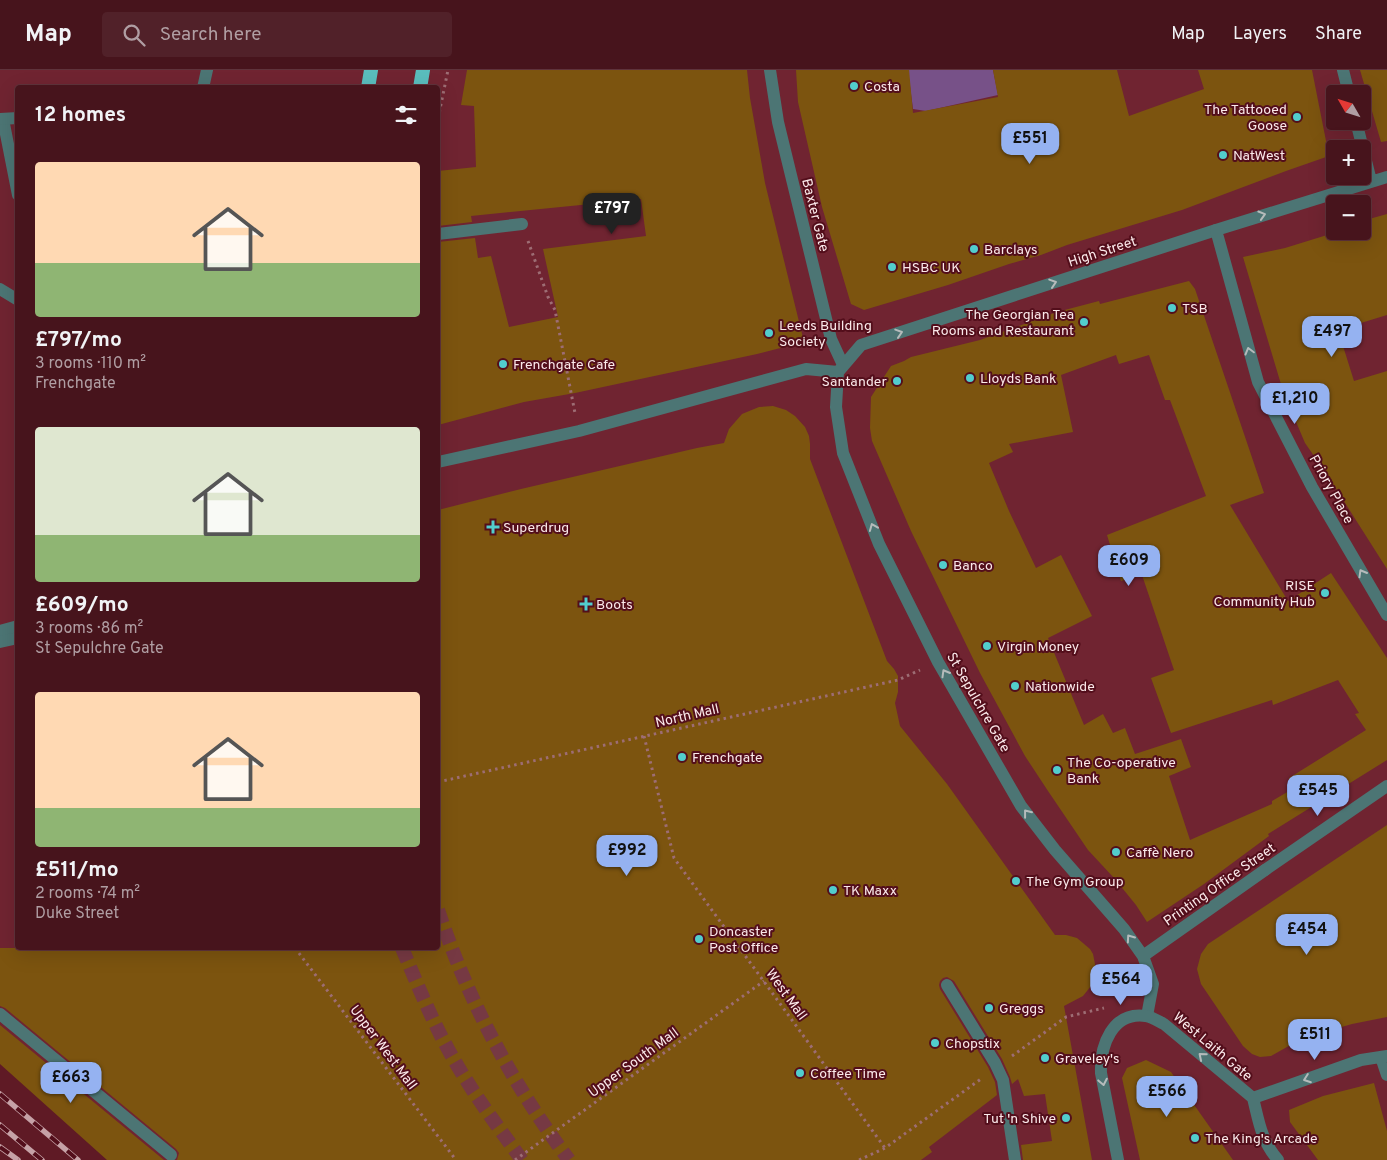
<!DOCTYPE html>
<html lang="en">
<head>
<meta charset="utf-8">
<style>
  :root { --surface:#47141c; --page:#512129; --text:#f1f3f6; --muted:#b09ea3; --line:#5f333b; --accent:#95b2f1 }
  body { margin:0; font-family:Overpass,sans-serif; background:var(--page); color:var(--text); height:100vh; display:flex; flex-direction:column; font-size:19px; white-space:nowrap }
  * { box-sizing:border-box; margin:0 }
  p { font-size:16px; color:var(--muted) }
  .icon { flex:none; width:28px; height:28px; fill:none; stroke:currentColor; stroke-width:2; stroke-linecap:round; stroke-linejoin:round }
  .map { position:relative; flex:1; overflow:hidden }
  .details { position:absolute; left:15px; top:15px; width:425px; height:865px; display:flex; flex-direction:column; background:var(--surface); border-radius:5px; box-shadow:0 5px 20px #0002,0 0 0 1px var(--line) }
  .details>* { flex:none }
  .needle { width:32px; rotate:309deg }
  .controls { position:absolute; left:1326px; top:15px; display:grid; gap:10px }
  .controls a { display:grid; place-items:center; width:45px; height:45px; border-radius:5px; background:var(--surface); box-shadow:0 5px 20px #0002,0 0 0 1px var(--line); font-size:25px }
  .price { position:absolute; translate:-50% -42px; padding:0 11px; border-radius:10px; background:var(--accent); color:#111; font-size:16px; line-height:32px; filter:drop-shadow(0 1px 2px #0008) }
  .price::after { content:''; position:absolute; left:50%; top:30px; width:15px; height:11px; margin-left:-8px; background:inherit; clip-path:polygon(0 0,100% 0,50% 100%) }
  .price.current { background:#222; color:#fff }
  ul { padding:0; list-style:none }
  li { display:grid; align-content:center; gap:10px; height:265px; padding:0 20px }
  li span { display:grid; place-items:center; height:155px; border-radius:5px; color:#555 }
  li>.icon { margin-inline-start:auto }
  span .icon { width:90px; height:90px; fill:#fffc; stroke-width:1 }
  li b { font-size:21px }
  h2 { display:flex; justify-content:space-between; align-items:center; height:60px; padding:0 20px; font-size:21px }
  header { display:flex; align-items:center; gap:30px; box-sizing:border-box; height:70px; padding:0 25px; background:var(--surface); border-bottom:1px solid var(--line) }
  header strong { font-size:24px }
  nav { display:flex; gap:28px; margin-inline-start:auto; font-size:18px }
  .search { width:350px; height:45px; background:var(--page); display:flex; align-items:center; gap:12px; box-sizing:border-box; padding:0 18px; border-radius:5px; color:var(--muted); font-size:19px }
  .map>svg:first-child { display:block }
  .built { fill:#702431; fill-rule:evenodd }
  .forest { fill:#775188 }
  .building { fill:#7c540f; fill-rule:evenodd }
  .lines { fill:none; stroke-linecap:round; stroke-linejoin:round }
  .trunk-tunnel { stroke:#763943; stroke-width:14; stroke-dasharray:14 7; stroke-linecap:butt }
  .path { stroke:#9d6d74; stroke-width:3; stroke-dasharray:2.5 4; stroke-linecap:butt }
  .service { stroke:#4c7574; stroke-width:12 }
  .pedestrian { stroke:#4c7574; stroke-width:12 }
  .minor { stroke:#4c7574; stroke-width:12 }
  .tertiary { stroke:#4c7574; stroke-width:12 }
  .trunk { stroke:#5abdbd; stroke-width:14 }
  .rail-casing { stroke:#c6a2a7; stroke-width:5.5 }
  .rail { stroke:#530e1b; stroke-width:4; stroke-dasharray:11; stroke-linecap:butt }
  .oneway { stroke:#b5bbbb }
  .poi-dot { fill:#52cdcd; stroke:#530e1b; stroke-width:2 }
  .labels { text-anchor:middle; stroke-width:4; stroke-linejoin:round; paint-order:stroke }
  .poi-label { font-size:14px; fill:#fbe9ea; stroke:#530e1b; text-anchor:start }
  .street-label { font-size:14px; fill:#fbe9ea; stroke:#530e1b }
</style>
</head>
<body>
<header>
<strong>Map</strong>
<div class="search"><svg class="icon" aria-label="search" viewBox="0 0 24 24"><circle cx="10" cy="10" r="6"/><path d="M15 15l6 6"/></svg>Search here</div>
<nav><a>Map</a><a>Layers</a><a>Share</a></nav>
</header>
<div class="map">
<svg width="1387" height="1090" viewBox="0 0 1387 1090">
  <rect width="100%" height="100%" fill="#5f1a25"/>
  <!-- built -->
  <path class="built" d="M0,0H1387V1090H122L0,992ZM18,18H438V878H18ZM1335,24H1362V51H1335ZM1335,79H1362V106H1335ZM1335,134H1362V161H1335Z"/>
  <!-- forest -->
  <path class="forest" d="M908,0H993L998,25L926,41L913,39Z"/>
  <!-- building -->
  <path class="building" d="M467,0H747L750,28L765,113L803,268L796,274L757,284L575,323L524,332L438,355V172L475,168L478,188L491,186L509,257L558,247L543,179L646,166L641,129L471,146L472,152L438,156V101L476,97L474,36L461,35Z
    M796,0H909L913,43L998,27L993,0H1117L1129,46L1204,19L1198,0H1312L1329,86L1286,101L1182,140L1067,175L1041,185L1009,194L948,215L864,240L851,234L822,137L798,32Z
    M1360,0H1387V71L1381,72Z
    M1387,144V245L1338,260L1354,311L1387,301V499L1326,403L1305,373L1283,321L1243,187L1285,178L1340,161H1362V151Z
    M1189,211L1195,219L1264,423L1230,435L1288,531L1331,503L1387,588V690L1268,764L1269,766L1204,814L1147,852L1136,835L1114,808L1088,780L1048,721L1025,686L980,603L911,461L872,371L870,358L871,327L891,296L904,291L911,287L980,270L1057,242L1099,231L1100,234ZM1116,285L1119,294L1149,285L1165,330H1170L1206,426L1107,465L1121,511L1142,505L1174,600L1151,608L1171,663L1272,630L1273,635L1338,610L1359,643L1355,644L1366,660L1289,708V721L1272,731V734L1190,770L1169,706L1191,697L1181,669L1135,684L1125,658L1113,663L1103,644L1084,655L1048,568L1092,546L1061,485L1036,498L1009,441L989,393L1013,382L1009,374L1073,362L1061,305Z
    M773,336L786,340L795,346L805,357L809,366L810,374V389L887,591L894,599L898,606V622L895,633L900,656L947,714L1055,865H1066L1077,868L1090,879L1093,884L1096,899L1095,908L1091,916L1083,926L1064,936L1092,1090H1023L1021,1075L1052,1071L1045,1024L1024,1026L1018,1009L1012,1014L1010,1007L1002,989L954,911L947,907L943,908L940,911L939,915L940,919L988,997L995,1012L997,1025L929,1077L932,1082L921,1090H177L179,1083L176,1079L5,938L0,936V878H438V440L521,419L697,378L724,373L729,359L742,344L759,337Z
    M1387,755V947L1352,954L1303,968L1271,986L1260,987L1252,984L1243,976L1201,914L1197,899L1201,884L1208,874Z
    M0,955L164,1090H107L0,994Z
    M1146,990L1171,1002L1233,1090H1140L1122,1008L1127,998Z
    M1374,1013L1387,1061V1090H1318L1290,1052L1289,1040L1323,1026Z"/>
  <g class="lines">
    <!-- trunk-tunnel -->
    <path class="trunk-tunnel" d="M438,840C469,932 511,1012 569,1090
      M402,878C416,911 430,946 448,979C469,1018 496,1054 522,1090"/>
    <!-- path -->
    <path class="path" d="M438,49L448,0
      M528,171L548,227L555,240L575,343
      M644,666L674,788L885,1078
      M438,712L898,610L920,600
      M295,878L456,1090
      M1012,986L1066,947L1104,938
      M515,1090L764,911
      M859,1090L885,1078L981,1009"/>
    <!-- service -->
    <path class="service" d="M203,18L207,0
      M3,49L18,125
      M438,164L522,154
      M0,219L18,230
      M947,915L995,993L1003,1010L1015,1090
      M0,944L171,1085"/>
    <!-- pedestrian -->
    <path class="pedestrian" d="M770,0L778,52L831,269L843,295
      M838,302L836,337L843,383L879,474L938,592L1021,736L1055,780L1124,859L1143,886L1153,914L1147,946
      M838,302L861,275L1216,160
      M438,392L579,361L806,299L838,302
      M1143,886L1265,800"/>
    <!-- minor -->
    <path class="minor" d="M1343,0L1349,24
      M0,49L18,48
      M1356,51L1371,111
      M1387,107L1216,160L1258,312L1312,417L1387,545
      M0,561L18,556
      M1265,800L1387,716
      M1381,987L1387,1005
      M1253,1028L1361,990L1387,986
      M1253,1028C1259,1052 1261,1070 1278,1090
      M1118,1090L1101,1003C1100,976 1112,941 1146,946C1152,947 1158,951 1164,954L1253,1028"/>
    <!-- tertiary -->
    <path class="tertiary" d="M0,572L18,568"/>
    <!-- trunk -->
    <path class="trunk" d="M368,18L371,0
      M420,18L423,0"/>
    <defs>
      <path id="rail" d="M0,1024L78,1090
        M0,1055L42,1090
        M0,1077L18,1090"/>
    </defs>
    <!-- rail casing -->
    <use href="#rail" class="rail-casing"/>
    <!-- rail -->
    <use href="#rail" class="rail"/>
  </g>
  <!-- one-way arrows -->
  <defs><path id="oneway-chevron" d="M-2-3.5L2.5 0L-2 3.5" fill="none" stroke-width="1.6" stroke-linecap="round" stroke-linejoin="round" transform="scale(1.25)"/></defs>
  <g class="oneway">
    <use href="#oneway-chevron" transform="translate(1262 145) rotate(-17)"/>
    <use href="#oneway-chevron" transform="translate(1053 213) rotate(-18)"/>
    <use href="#oneway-chevron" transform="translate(899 263) rotate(-18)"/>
    <use href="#oneway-chevron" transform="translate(1249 281) rotate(-105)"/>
    <use href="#oneway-chevron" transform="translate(873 457) rotate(-112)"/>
    <use href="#oneway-chevron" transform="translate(1362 503) rotate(-120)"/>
    <use href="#oneway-chevron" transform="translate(945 603) rotate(-120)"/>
    <use href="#oneway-chevron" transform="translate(1027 743) rotate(-128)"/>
    <use href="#oneway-chevron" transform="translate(1130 868) rotate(-125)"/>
    <use href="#oneway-chevron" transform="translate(1202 986) rotate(-140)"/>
    <use href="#oneway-chevron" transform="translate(1307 1009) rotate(160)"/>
    <use href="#oneway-chevron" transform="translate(1103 1012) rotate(79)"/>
  </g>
  <!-- markers -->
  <g class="poi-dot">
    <circle cx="854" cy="16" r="5"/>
    <circle cx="1297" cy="47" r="5"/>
    <circle cx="1223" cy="85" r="5"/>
    <circle cx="974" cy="179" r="5"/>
    <circle cx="892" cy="197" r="5"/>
    <circle cx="1172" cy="238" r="5"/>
    <circle cx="1084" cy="252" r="5"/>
    <circle cx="769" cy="263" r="5"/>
    <circle cx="503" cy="294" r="5"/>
    <circle cx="970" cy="308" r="5"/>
    <circle cx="897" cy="311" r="5"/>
    <path d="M490.5 449.5h5v5h5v5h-5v5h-5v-5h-5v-5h5z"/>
    <circle cx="943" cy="495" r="5"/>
    <circle cx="1325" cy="523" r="5"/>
    <path d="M583.5 526.5h5v5h5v5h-5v5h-5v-5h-5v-5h5z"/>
    <circle cx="987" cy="576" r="5"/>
    <circle cx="1015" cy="616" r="5"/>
    <circle cx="682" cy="687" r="5"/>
    <circle cx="1057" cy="700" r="5"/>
    <circle cx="1116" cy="782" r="5"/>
    <circle cx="1016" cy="811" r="5"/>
    <circle cx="833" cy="820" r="5"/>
    <circle cx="699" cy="869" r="5"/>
    <circle cx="989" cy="938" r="5"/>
    <circle cx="935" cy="973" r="5"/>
    <circle cx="1045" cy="988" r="5"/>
    <circle cx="800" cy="1003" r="5"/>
    <circle cx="1066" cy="1048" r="5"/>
    <circle cx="1195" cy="1068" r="5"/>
  </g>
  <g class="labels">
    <!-- poi labels -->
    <g class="poi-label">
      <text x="864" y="21">Costa</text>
      <text x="1287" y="44" text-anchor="end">The Tattooed<tspan x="1287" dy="16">Goose</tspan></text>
      <text x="1233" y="90">NatWest</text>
      <text x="984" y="184">Barclays</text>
      <text x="902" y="202">HSBC UK</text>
      <text x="1182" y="243">TSB</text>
      <text x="1074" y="249" text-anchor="end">The Georgian Tea<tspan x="1074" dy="16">Rooms and Restaurant</tspan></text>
      <text x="779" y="260">Leeds Building<tspan x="779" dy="16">Society</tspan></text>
      <text x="513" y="299">Frenchgate Cafe</text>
      <text x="980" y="313">Lloyds Bank</text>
      <text x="887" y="316" text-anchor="end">Santander</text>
      <text x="503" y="462">Superdrug</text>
      <text x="953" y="500">Banco</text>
      <text x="1315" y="520" text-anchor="end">RISE<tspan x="1315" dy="16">Community Hub</tspan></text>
      <text x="596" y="539">Boots</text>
      <text x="997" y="581">Virgin Money</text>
      <text x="1025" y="621">Nationwide</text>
      <text x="692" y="692">Frenchgate</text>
      <text x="1067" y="697">The Co-operative<tspan x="1067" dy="16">Bank</tspan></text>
      <text x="1126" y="787">Caffè Nero</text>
      <text x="1026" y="816">The Gym Group</text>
      <text x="843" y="825">TK Maxx</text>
      <text x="709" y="866">Doncaster<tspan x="709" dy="16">Post Office</tspan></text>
      <text x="999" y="943">Greggs</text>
      <text x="945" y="978">Chopstix</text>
      <text x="1055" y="993">Graveley's</text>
      <text x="810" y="1008">Coffee Time</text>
      <text x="1056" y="1053" text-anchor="end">Tut 'n Shive</text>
      <text x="1205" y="1073">The King's Arcade</text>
    </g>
    <!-- street labels -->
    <g class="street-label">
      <text transform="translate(816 145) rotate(76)" y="5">Baxter Gate</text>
      <text transform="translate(1102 181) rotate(-18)" y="5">High Street</text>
      <text transform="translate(1332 419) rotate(61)" y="5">Priory Place</text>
      <text transform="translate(979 632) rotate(60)" y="5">St Sepulchre Gate</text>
      <text transform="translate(687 645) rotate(-13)" y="5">North Mall</text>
      <text transform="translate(1219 814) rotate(-35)" y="5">Printing Office Street</text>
      <text transform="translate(787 924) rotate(54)" y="5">West Mall</text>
      <text transform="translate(1213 976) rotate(40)" y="5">West Laith Gate</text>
      <text transform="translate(384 977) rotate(53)" y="5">Upper West Mall</text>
      <text transform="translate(633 992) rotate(-36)" y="5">Upper South Mall</text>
    </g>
  </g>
</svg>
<div class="controls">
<a><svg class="needle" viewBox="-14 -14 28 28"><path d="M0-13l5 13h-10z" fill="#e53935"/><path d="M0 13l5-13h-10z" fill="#b09ea3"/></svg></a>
<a>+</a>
<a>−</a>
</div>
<b class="price" style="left:1030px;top:95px">£551</b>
<b class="price current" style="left:612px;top:165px">£797</b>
<b class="price" style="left:1332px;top:288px">£497</b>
<b class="price" style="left:1295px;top:355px">£1,210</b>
<b class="price" style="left:1129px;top:517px">£609</b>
<b class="price" style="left:1318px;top:747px">£545</b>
<b class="price" style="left:627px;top:807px">£992</b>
<b class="price" style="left:1307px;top:886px">£454</b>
<b class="price" style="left:1121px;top:936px">£564</b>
<b class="price" style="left:1315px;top:991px">£511</b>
<b class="price" style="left:71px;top:1034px">£663</b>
<b class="price" style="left:1167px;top:1048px">£566</b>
<section class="details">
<h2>12 homes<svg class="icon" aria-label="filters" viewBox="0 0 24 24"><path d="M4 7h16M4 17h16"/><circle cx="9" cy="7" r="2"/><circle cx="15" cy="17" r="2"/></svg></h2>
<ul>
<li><span style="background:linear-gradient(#ffd9b3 65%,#8fb573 0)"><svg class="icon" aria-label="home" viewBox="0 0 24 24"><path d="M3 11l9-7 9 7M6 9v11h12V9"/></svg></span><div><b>£797/mo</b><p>3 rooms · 110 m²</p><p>Frenchgate</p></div></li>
<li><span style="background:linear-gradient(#dfe7d0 70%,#8fb573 0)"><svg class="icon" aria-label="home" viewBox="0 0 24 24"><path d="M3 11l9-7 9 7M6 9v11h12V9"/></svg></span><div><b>£609/mo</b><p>3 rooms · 86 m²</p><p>St Sepulchre Gate</p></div></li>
<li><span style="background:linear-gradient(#ffd9b3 75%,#8fb573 0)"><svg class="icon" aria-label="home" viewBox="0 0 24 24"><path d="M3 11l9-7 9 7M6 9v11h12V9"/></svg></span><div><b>£511/mo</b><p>2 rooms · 74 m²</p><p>Duke Street</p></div></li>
</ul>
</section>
</div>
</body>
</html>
